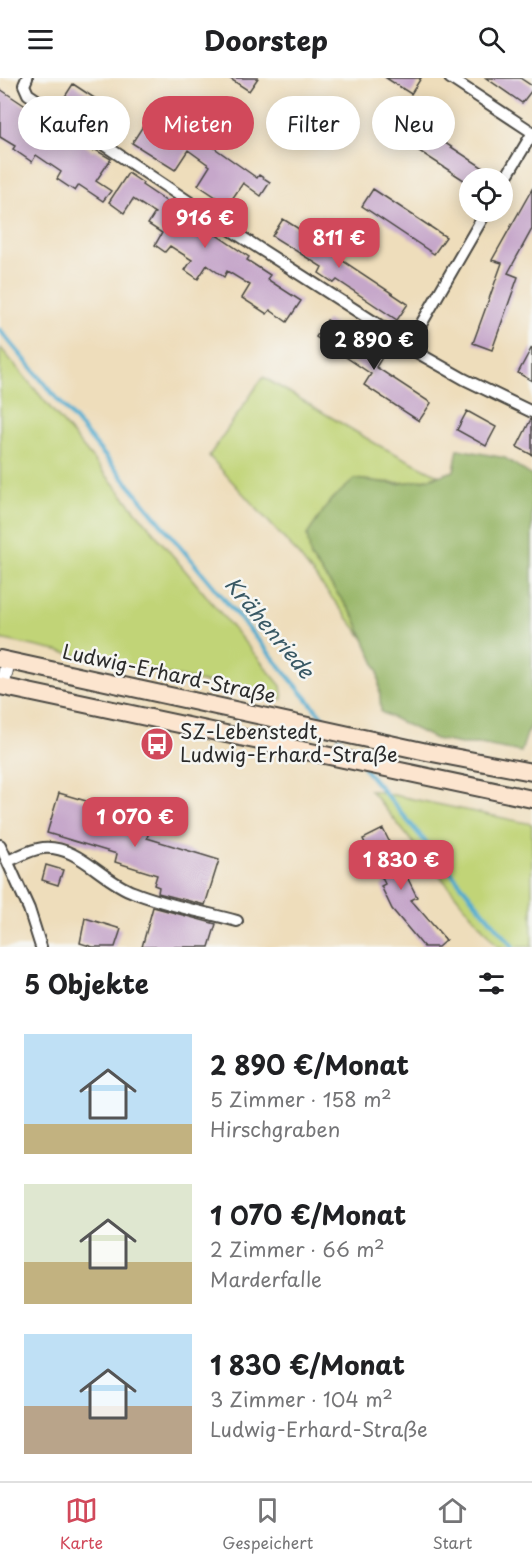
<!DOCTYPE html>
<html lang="de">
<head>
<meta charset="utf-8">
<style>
  :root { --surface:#fff; --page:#f6f6f6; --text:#202124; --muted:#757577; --line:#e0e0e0; --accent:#d1495b }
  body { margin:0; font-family:"Playpen Sans",sans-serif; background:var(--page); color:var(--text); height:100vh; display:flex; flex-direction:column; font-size:22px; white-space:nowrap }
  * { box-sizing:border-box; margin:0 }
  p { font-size:20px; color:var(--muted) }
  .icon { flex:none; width:33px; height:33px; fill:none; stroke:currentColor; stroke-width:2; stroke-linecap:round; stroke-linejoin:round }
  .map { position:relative; height:869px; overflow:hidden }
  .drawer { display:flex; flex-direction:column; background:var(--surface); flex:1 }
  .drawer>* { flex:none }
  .hud { position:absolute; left:18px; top:18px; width:496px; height:54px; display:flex; gap:12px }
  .tools { position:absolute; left:459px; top:90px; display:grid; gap:12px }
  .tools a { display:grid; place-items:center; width:54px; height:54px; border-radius:50%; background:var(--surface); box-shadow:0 3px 15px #0003; font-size:30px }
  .price { position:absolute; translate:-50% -51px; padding:0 14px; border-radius:12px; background:var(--accent); color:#fff; font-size:20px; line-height:39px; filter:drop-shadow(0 2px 3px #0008) }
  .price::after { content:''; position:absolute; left:50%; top:36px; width:18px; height:14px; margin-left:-9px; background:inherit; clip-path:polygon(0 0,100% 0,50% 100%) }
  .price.active { background:#222; color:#fff }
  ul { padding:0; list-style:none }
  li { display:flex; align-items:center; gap:18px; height:150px; padding:0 24px }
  li span { display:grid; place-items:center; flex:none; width:168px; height:120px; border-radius:0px; color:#555 }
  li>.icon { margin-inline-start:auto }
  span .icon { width:72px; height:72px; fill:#fffc; stroke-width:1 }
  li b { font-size:26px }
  h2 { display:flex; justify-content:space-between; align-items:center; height:72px; padding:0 24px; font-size:26px }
  .tag { padding:0 21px; border-radius:27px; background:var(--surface); box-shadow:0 3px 15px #0003; font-size:21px; line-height:54px }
  .tag.active { background:var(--accent); color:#fff }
  header { display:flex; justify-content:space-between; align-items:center; height:78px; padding:0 24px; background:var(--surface); font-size:27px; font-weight:700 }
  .dock { display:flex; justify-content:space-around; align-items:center; height:84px; border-top:2px solid var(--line); background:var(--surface); font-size:16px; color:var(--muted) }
  .dock a { display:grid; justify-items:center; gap:3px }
  .dock .active { color:var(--accent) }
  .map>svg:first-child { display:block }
  .green { fill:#c1d477; stroke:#768051; stroke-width:1.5 }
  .forest { fill:#98b668; stroke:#62704a; stroke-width:1.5 }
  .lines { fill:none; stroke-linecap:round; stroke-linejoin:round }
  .stream { stroke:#51abce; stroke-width:4.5 }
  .building { fill:#c6a7ca }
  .minor-casing { stroke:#484641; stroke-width:14 }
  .tertiary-casing { stroke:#484641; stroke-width:16 }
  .secondary-casing { stroke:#484641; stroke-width:20 }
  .minor { stroke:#fff; stroke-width:10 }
  .tertiary { stroke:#fff; stroke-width:14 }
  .secondary { stroke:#fce5cf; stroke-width:16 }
  .labels { text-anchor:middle; stroke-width:5; stroke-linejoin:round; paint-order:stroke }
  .street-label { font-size:20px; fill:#2b2b2b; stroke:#f6f6f2 }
  .poi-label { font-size:20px; fill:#2b2b2b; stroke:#f6f6f2; text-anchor:start }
  .water-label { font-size:21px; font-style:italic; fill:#385864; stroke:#f6f6f2 }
</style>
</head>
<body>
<header><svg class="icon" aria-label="menu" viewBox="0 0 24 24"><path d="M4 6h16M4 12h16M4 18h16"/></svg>Doorstep<svg class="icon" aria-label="search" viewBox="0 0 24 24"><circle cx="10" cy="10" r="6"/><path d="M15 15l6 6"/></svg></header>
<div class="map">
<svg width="532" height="869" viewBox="0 0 532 869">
  <rect width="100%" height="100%" fill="#f6f6f2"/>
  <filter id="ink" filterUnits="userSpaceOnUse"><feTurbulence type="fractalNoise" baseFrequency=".0167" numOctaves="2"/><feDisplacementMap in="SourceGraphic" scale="12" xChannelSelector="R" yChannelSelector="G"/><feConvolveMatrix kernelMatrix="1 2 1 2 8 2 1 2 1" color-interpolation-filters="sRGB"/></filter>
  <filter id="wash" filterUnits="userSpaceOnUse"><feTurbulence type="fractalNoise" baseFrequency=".008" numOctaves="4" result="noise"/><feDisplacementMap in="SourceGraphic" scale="24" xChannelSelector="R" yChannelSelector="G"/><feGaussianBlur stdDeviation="1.35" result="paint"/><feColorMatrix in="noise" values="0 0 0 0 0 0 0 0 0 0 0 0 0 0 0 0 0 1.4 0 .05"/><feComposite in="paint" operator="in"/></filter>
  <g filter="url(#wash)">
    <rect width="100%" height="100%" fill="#edb"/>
    <!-- green -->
    <path class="green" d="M0,269L281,608L283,621L0,561Z
      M263,299L378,367L438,397C412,409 383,404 355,401L311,480L354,538L364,561L296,474L209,378Z
      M370,712L532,746V869H498Z"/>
    <!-- forest -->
    <path class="forest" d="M458,371L505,380L532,398V641L521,674L480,666H461L435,661L381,634L378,593L354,538L311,480L307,457L330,423L355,401L397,406L429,401L454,393Z"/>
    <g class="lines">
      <!-- stream -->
      <path class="stream" d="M0,252L328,646
        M339,660L353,677
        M364,690L513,869"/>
    </g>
    <g id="blocks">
      <!-- building -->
      <path class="building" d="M229,0H258L249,13Z
        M386,0H421L411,16Z
        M486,0H520L532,8V12L522,25Z
        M73,6L105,27L94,44L62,23Z
        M0,11L93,73L94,71L111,81L96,103L111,113L103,123L79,107L75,113L57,101L61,94L36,77L32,84L13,71L15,68L0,59Z
        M323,32L346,47L336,62L313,47Z
        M410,42L485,91L479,100H470V106L399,60Z
        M143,48L172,67L176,60L189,68L196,57L257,100L259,97L270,104L261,118L243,105L228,127L198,107L210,88L188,72L175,92L132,65Z
        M128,95L143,105L142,107L249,179L247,182L270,197L267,201L301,223L287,244L270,232L267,236L242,220L250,207L227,193L224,199L207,187L198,201L185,192L192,182L170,168L165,174L155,167L162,155L148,146L155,135L133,121L124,135L109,124Z
        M373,111L446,159L434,176L362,128Z
        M532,111V151L508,195L518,199L492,272L473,265L502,185L492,182Z
        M283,141L302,153L305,149L320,159L316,165L408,226L397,242L337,202L334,205L319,195L322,189L272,158Z
        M327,242L383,278L376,289L431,325L419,343L364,307L371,296L316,259Z
        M532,269V303L518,295Z
        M467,333L496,349L486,368L457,352Z
        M531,341H532V377L517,369Z
        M59,715L110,730L108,738L150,751L147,760L219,782L205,827L158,815L159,809L154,807L157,797L115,784L117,776L47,755Z
        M383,751L417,819L411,822L446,862L438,869H424L392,831L381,808L385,806L363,761Z
        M46,787L63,792L58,807L42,802Z
        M153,829L216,846L209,869H142Z
        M85,840L121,851L115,869H93L80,865Z"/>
    </g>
  </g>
  <g filter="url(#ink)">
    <use href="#blocks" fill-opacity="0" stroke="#484641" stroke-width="1.5"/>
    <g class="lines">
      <defs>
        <path id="minor" d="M27,0L24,7L28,16L240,158L413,269L418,275L464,301L532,334
          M450,0L532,54
          M502,106L532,56
          M413,269L416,255L486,134
          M0,767L29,831L41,869
          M8,783C18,779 31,771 43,770C78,767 102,803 133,814C165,827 204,834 237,843"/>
        <path id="tertiary" d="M2,609L8,583"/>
        <path id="secondary" d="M0,581L427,674L532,694
          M0,608L532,721"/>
      </defs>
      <!-- minor casing -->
      <use href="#minor" class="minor-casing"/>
      <!-- tertiary casing -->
      <use href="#tertiary" class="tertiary-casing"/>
      <!-- secondary casing -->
      <use href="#secondary" class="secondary-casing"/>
      <!-- minor -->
      <use href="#minor" class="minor"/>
      <!-- tertiary -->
      <use href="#tertiary" class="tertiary"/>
      <!-- secondary -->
      <use href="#secondary" class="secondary"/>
    </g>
  </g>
  <!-- icons -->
  <defs>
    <symbol id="bus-disc" viewBox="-11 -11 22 22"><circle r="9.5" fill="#d1495b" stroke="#f6f6f2"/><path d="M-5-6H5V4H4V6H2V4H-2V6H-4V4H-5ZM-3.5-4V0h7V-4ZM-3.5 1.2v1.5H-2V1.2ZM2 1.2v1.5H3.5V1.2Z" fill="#fff"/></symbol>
  </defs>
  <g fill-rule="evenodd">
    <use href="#bus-disc" x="138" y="647" width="38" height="38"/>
  </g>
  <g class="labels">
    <!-- street labels -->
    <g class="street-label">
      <text transform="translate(169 596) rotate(12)" y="7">Ludwig-Erhard-Straße</text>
    </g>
    <!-- poi labels -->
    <g class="poi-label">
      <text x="180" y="661">SZ-Lebenstedt,<tspan x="180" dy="23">Ludwig-Erhard-Straße</tspan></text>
    </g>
    <!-- water labels -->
    <g class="water-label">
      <text transform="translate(269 550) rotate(50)" y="7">Krähenriede</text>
    </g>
  </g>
</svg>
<div class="tools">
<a><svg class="icon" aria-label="locate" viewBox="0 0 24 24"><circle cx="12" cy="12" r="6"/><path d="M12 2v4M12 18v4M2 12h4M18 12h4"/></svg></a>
</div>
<b class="price" style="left:205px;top:171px">916 €</b>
<b class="price" style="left:339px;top:191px">811 €</b>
<b class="price active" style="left:374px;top:293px">2 890 €</b>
<b class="price" style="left:135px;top:770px">1 070 €</b>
<b class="price" style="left:401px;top:813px">1 830 €</b>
<div class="hud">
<a class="tag">Kaufen</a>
<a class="tag active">Mieten</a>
<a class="tag">Filter</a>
<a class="tag">Neu</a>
</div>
</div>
<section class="drawer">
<h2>5 Objekte<svg class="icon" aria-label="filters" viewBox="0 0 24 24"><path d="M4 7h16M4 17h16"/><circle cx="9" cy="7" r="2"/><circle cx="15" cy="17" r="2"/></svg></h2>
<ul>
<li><span style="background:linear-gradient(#bfe0f5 75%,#c2b280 0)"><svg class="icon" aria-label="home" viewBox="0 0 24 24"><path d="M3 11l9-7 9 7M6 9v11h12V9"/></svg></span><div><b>2 890 €/Monat</b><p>5 Zimmer · 158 m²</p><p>Hirschgraben</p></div></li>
<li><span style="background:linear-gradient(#dfe7d0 65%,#c2b280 0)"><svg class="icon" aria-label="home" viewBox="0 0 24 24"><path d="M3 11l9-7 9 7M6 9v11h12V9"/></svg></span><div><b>1 070 €/Monat</b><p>2 Zimmer · 66 m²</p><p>Marderfalle</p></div></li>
<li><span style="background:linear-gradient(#bfe0f5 60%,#b9a48a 0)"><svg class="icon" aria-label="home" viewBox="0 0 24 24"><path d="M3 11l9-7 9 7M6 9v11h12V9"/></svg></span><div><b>1 830 €/Monat</b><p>3 Zimmer · 104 m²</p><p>Ludwig-Erhard-Straße</p></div></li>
</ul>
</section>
<nav class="dock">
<a class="active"><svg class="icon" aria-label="map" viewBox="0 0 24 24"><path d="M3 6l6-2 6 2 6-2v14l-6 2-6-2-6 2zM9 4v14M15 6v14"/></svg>Karte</a>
<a><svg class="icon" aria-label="saved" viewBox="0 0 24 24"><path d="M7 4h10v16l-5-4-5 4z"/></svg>Gespeichert</a>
<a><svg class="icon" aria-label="home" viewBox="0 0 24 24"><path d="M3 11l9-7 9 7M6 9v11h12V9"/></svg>Start</a>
</nav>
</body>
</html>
